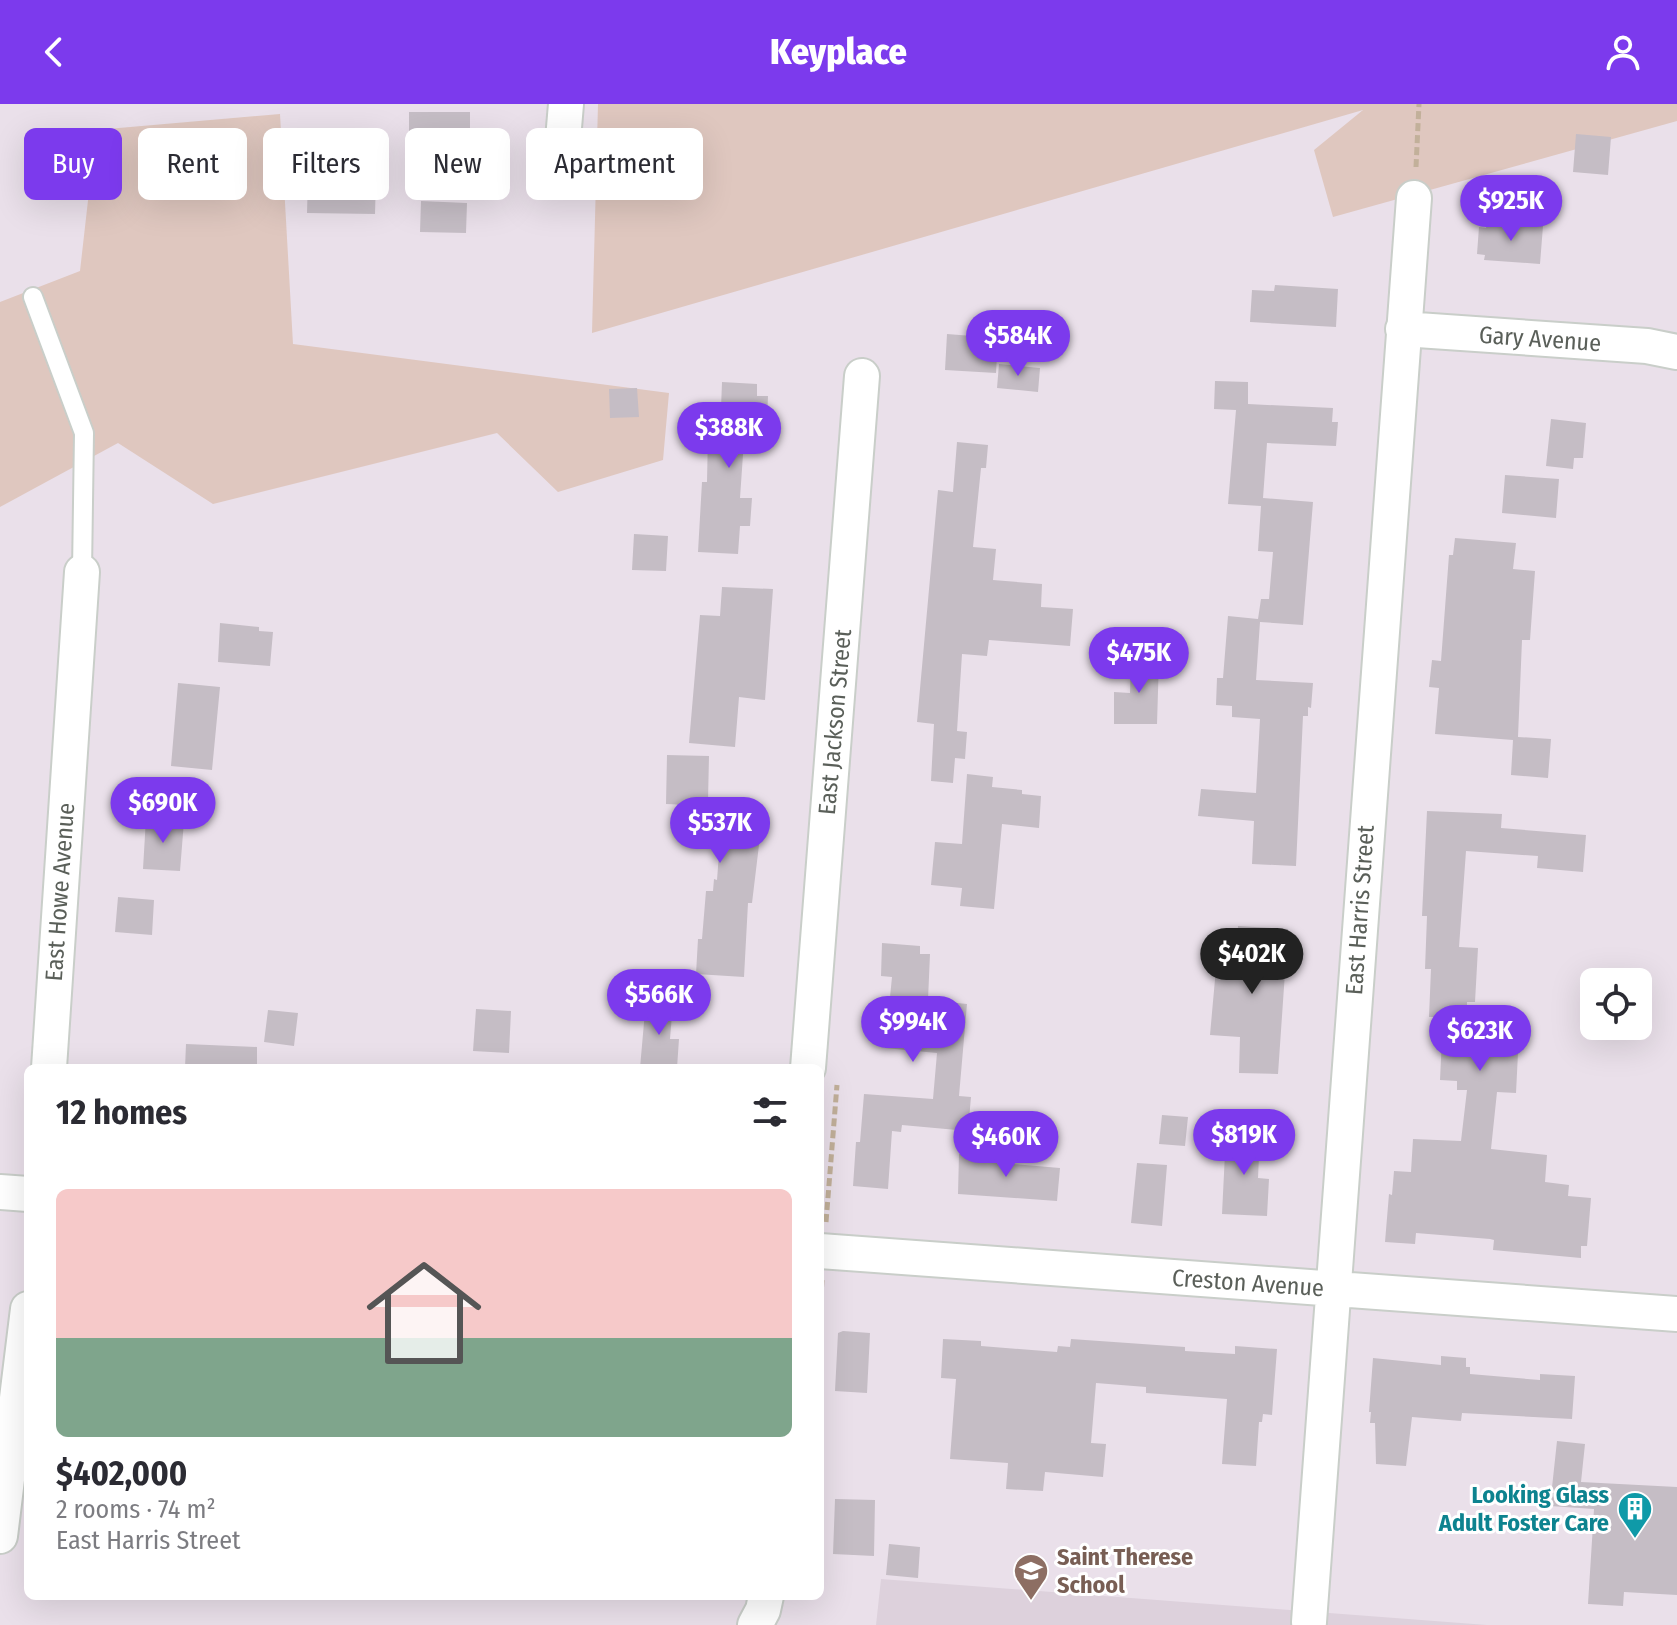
<!DOCTYPE html>
<html lang="en">
<head>
<meta charset="utf-8">
<style>
  :root { --surface:#fff; --page:#f2f2f3; --text:#2b2b33; --muted:#7c7c81; --accent:#7c3aed }
  body { margin:0; font-family:"Fira Sans Condensed",sans-serif; background:var(--page); color:var(--text); height:100vh; display:flex; flex-direction:column; font-size:30px; white-space:nowrap }
  * { box-sizing:border-box; margin:0 }
  p { font-size:26px; color:var(--muted) }
  .icon { flex:none; width:44px; height:44px; fill:none; stroke:currentColor; stroke-width:2; stroke-linecap:round; stroke-linejoin:round }
  .map { position:relative; flex:1; overflow:hidden }
  .side { position:absolute; left:24px; top:960px; width:800px; height:536px; display:flex; flex-direction:column; background:var(--surface); border-radius:12px; box-shadow:0 8px 32px #0002 }
  .side>* { flex:none }
  .banner { position:absolute; left:24px; top:24px; width:800px; height:72px; display:flex; gap:16px }
  .buttons { position:absolute; left:1580px; top:864px; display:grid; gap:16px }
  .buttons a { display:grid; place-items:center; width:72px; height:72px; border-radius:12px; background:var(--surface); box-shadow:0 8px 32px #0002; font-size:40px }
  .price { position:absolute; translate:-50% -68px; padding:0 18px; border-radius:28px; background:var(--accent); color:#fff; font-size:26px; line-height:52px; filter:drop-shadow(0 2px 4px #0008) }
  .price::after { content:''; position:absolute; left:50%; top:48px; width:24px; height:18px; margin-left:-12px; background:inherit; clip-path:polygon(0 0,100% 0,50% 100%) }
  .price.current { background:#222; color:#fff }
  ul { padding:0; list-style:none }
  li { display:grid; align-content:center; gap:16px; height:424px; padding:0 32px }
  li span { display:grid; place-items:center; height:248px; border-radius:12px; color:#555 }
  li>.icon { margin-inline-start:auto }
  span .icon { width:144px; height:144px; fill:#fffc; stroke-width:1 }
  li b { font-size:34px }
  h2 { display:flex; justify-content:space-between; align-items:center; height:96px; padding:0 32px; font-size:34px }
  .tag { padding:0 28px; border-radius:12px; background:var(--surface); box-shadow:0 8px 32px #0002; font-size:28px; line-height:72px }
  .tag.current { background:var(--accent); color:#fff }
  header { display:flex; justify-content:space-between; align-items:center; height:104px; padding:0 32px; background:var(--accent); color:#fff; font-size:36px; font-weight:800 }
  .map>svg:first-child { display:block }
  .education { fill:#ddd1dc }
  .green { fill:#dfc7bf }
  .building { fill:#c5bdc5 }
  .lines { fill:none; stroke-linecap:round; stroke-linejoin:round }
  .lane-casing { stroke:#c9cec9; stroke-width:22 }
  .street-casing { stroke:#c9cec9; stroke-width:38 }
  .path { stroke:#c2b09a; stroke-width:5; stroke-dasharray:8 4; stroke-linecap:butt }
  .lane { stroke:#fff; stroke-width:18 }
  .street { stroke:#fff; stroke-width:34 }
  .labels { text-anchor:middle; stroke-width:6; stroke-linejoin:round; paint-order:stroke }
  .street-label { font-size:24px; fill:#5a5f59; stroke:#fff }
  .culture-label { font-size:24px; font-weight:bold; fill:#0d838f; stroke:#fff; text-anchor:end }
  .education-label { font-size:24px; font-weight:bold; fill:#785e54; stroke:#fff; text-anchor:start }
</style>
</head>
<body>
<header><svg class="icon" aria-label="back" viewBox="0 0 24 24"><path d="M15 5l-7 7 7 7"/></svg>Keyplace<svg class="icon" aria-label="person" viewBox="0 0 24 24"><circle cx="12" cy="8" r="4"/><path d="M4 21q1-7 8-7t8 7"/></svg></header>
<div class="map">
<svg width="1677" height="1521" viewBox="0 0 1677 1521">
  <rect width="100%" height="100%" fill="#eae0ea"/>
  <!-- education -->
  <path class="education" d="M881,1475L1487,1521H876Z"/>
  <!-- green -->
  <path class="green" d="M598,0H1677V17L1333,113L1314,46L1363,6L592,229Z
    M280,10L293,240L669,289L663,356L558,388L497,329L213,400L118,339L0,403V198L80,167L96,26Z"/>
  <!-- building -->
  <path class="building" d="M409,8H470V41H409Z
    M1576,30L1611,33L1608,71L1573,68Z
    M308,73L376,74L375,110L307,109Z
    M421,97L467,99L466,129L420,128Z
    M1487,119L1543,122L1540,160L1484,156L1485,151L1477,150L1479,123L1486,124Z
    M1275,181L1338,185L1336,223L1250,218L1252,186L1274,187Z
    M947,230L998,234L996,269L945,266Z
    M999,260L1040,264L1038,288L997,284Z
    M1215,277L1248,278V300L1333,304L1332,318H1338L1336,342L1267,339L1263,394L1313,398L1303,521L1260,518L1256,576L1313,579L1311,604L1308,603V612H1303L1296,762L1252,760L1254,717L1198,712L1201,685L1256,689L1260,615L1232,613V602L1216,601L1217,574H1223L1228,512L1258,515L1261,495H1269L1273,448L1258,447L1261,402L1228,400L1236,306L1214,305Z
    M722,278L757,280V292H768L767,317H756L755,336H744L740,394H752L750,422H740L738,450L698,448L702,378H707L708,330L720,331Z
    M637,284L639,313L610,314L609,285Z
    M1551,315L1586,319L1583,354H1574L1573,365L1546,362Z
    M957,338L988,341L986,364H981L973,443L996,445L993,476L1042,480L1041,503L1073,505L1070,542L989,536L987,552L962,550L957,627L967,628L965,655L955,654L953,679L931,677L934,620L917,618L938,386L953,388Z
    M1505,371L1559,375L1556,414L1502,409Z
    M634,430L668,432L666,467L632,466Z
    M1455,434L1516,439L1513,465L1535,467L1530,536H1522L1518,633L1551,635L1548,674L1511,671L1513,636L1435,630L1439,584L1429,583L1432,556L1441,557L1449,451H1453Z
    M722,483L773,485L765,596L739,593L735,643L689,639L700,511L720,512Z
    M220,519L259,523V527L273,528L270,562L218,558Z
    M1131,554L1159,555L1157,620H1114V588L1130,589Z
    M178,579L220,583L212,666L171,662Z
    M667,651L709,652L708,697L758,700L757,716L760,717L759,741L752,799H748L744,873L696,870L698,835H702L706,787H713L714,775L717,776L721,722L687,719L688,701L666,700Z
    M967,670L993,673L992,683L1022,686V690L1041,692L1039,724L1002,720L994,805L960,802L962,784L931,781L935,738L962,740Z
    M1427,707L1502,710L1501,724L1586,731L1583,768L1537,764L1538,752L1466,747L1459,843L1478,844L1475,898H1467L1466,946L1518,949L1516,989L1497,988L1491,1045L1547,1051L1545,1078L1569,1081L1568,1092L1591,1094L1587,1142H1581V1154L1493,1146L1494,1136L1490,1135L1416,1129L1415,1140L1385,1138L1389,1090L1392,1091L1394,1067L1411,1068L1413,1035L1461,1037L1467,986H1457V977L1440,976L1443,913H1429L1431,865H1425L1427,812H1422Z
    M146,714L184,717L180,767L143,765Z
    M118,793L154,796L152,831L115,828Z
    M1238,822L1288,825L1278,970L1239,969L1240,933L1210,931L1218,842L1237,843Z
    M882,839L920,842V850H930L928,896L967,900L959,992L971,993L968,1027L902,1021L901,1028L892,1027L888,1085L853,1082L856,1038H860L864,990L933,995L937,949L885,944L892,873L881,872Z
    M646,896L673,898L670,935H679L677,964H640Z
    M476,905L511,907L509,949L473,947Z
    M268,906L298,909L294,942L264,938Z
    M186,940L257,943V964H185Z
    M1162,1011L1188,1013L1185,1042L1159,1040Z
    M1226,1029L1260,1031L1258,1074L1269,1075L1267,1112L1222,1110Z
    M959,1050L1002,1052V1059L1060,1064L1057,1097L958,1090Z
    M1137,1059L1167,1061L1162,1122L1131,1119Z
    M843,1227L870,1229L867,1289L835,1287L838,1229Z
    M943,1235L981,1237V1242L1057,1248L1058,1242L1070,1243L1071,1235L1185,1243V1247L1235,1250V1242L1277,1245L1272,1311L1263,1310L1262,1318H1259L1256,1362L1222,1360L1227,1295L1146,1289V1283L1096,1279L1091,1339L1106,1340L1103,1373L1045,1368L1043,1387L1006,1385L1008,1359L950,1355L956,1275L941,1274Z
    M1441,1252L1466,1254V1263H1470V1270L1540,1276V1270L1575,1272L1572,1315L1462,1309L1461,1317L1412,1313L1406,1362L1376,1360L1375,1319H1370L1371,1308H1369L1373,1254L1441,1261Z
    M1557,1337L1585,1340L1581,1378L1677,1383V1491L1624,1488L1623,1502L1588,1500L1594,1405L1550,1402Z
    M835,1395L875,1396L874,1452L833,1450Z
    M889,1440L920,1443L918,1474L886,1471Z"/>
  <g class="lines">
    <defs>
      <path id="lane" d="M33,193L84,329L82,468"/>
      <path id="street" d="M560,71L566,0
        M1403,225L1647,242L1677,248
        M49,964L82,468
        M808,964L862,272
        M0,1088L28,1090
        M820,1147L1677,1210
        M0,1432L28,1205
        M1309,1518L1414,94
        M755,1521L763,1506L766,1492"/>
    </defs>
    <!-- lane casing -->
    <use href="#lane" class="lane-casing"/>
    <!-- street casing -->
    <use href="#street" class="street-casing"/>
    <!-- path -->
    <path class="path" d="M1416,63L1419,0
      M826,1118L837,981
      M820,1207L822,1176"/>
    <!-- lane -->
    <use href="#lane" class="lane"/>
    <!-- street -->
    <use href="#street" class="street"/>
  </g>
  <!-- icons -->
  <defs>
    <symbol id="building-pin" viewBox="-11 -11 22 30"><path d="M0 17L-7.5 6A9.5 9.5 0 1 1 7.5 6Z" fill="#0f9aa8" stroke="#fff"/><path d="M-4-6H4V6H1V3H-1V6H-4ZM-2.5-4.3h1.7v1.8h-1.7ZM.8-4.3h1.7v1.8H.8ZM-2.5-1h1.7V.8h-1.7ZM.8-1h1.7V.8H.8Z" fill="#fff"/></symbol>
    <symbol id="school-pin" viewBox="-11 -11 22 30"><path d="M0 17L-7.5 6A9.5 9.5 0 1 1 7.5 6Z" fill="#8d6e63" stroke="#fff"/><path d="M0-5L7-2L0 1L-7-2ZM-4 1L0 2.5L4 1V4Q0 6-4 4Z" fill="#fff"/></symbol>
  </defs>
  <g fill-rule="evenodd">
    <use href="#building-pin" x="1615" y="1385" width="40" height="54"/>
    <use href="#school-pin" x="1011" y="1447" width="40" height="54"/>
  </g>
  <g class="labels">
    <!-- street labels -->
    <g class="street-label">
      <text transform="translate(1540 235) rotate(4)" y="8">Gary Avenue</text>
      <text transform="translate(835 618) rotate(-85)" y="8">East Jackson Street</text>
      <text transform="translate(60 788) rotate(-86)" y="8">East Howe Avenue</text>
      <text transform="translate(1360 806) rotate(-86)" y="8">East Harris Street</text>
      <text transform="translate(1248 1179) rotate(4)" y="8">Creston Avenue</text>
    </g>
    <!-- culture labels -->
    <g class="culture-label">
      <text x="1609" y="1399">Looking Glass<tspan x="1609" dy="28">Adult Foster Care</tspan></text>
    </g>
    <!-- education labels -->
    <g class="education-label">
      <text x="1057" y="1461">Saint Therese<tspan x="1057" dy="28">School</tspan></text>
    </g>
  </g>
</svg>
<div class="buttons">
<a><svg class="icon" aria-label="locate" viewBox="0 0 24 24"><circle cx="12" cy="12" r="6"/><path d="M12 2v4M12 18v4M2 12h4M18 12h4"/></svg></a>
</div>
<b class="price" style="left:1511px;top:139px">$925K</b>
<b class="price" style="left:1018px;top:274px">$584K</b>
<b class="price" style="left:729px;top:366px">$388K</b>
<b class="price" style="left:1139px;top:591px">$475K</b>
<b class="price" style="left:163px;top:741px">$690K</b>
<b class="price" style="left:720px;top:761px">$537K</b>
<b class="price current" style="left:1252px;top:892px">$402K</b>
<b class="price" style="left:659px;top:933px">$566K</b>
<b class="price" style="left:913px;top:960px">$994K</b>
<b class="price" style="left:1480px;top:969px">$623K</b>
<b class="price" style="left:1244px;top:1073px">$819K</b>
<b class="price" style="left:1006px;top:1075px">$460K</b>
<div class="banner">
<a class="tag current">Buy</a>
<a class="tag">Rent</a>
<a class="tag">Filters</a>
<a class="tag">New</a>
<a class="tag">Apartment</a>
</div>
<section class="side">
<h2>12 homes<svg class="icon" aria-label="filters" viewBox="0 0 24 24"><path d="M4 7h16M4 17h16"/><circle cx="9" cy="7" r="2"/><circle cx="15" cy="17" r="2"/></svg></h2>
<ul>
<li><span style="background:linear-gradient(#f6c9c9 60%,#7fa58c 0)"><svg class="icon" aria-label="home" viewBox="0 0 24 24"><path d="M3 11l9-7 9 7M6 9v11h12V9"/></svg></span><div><b>$402,000</b><p>2 rooms · 74 m²</p><p>East Harris Street</p></div></li>
</ul>
</section>
</div>
</body>
</html>
